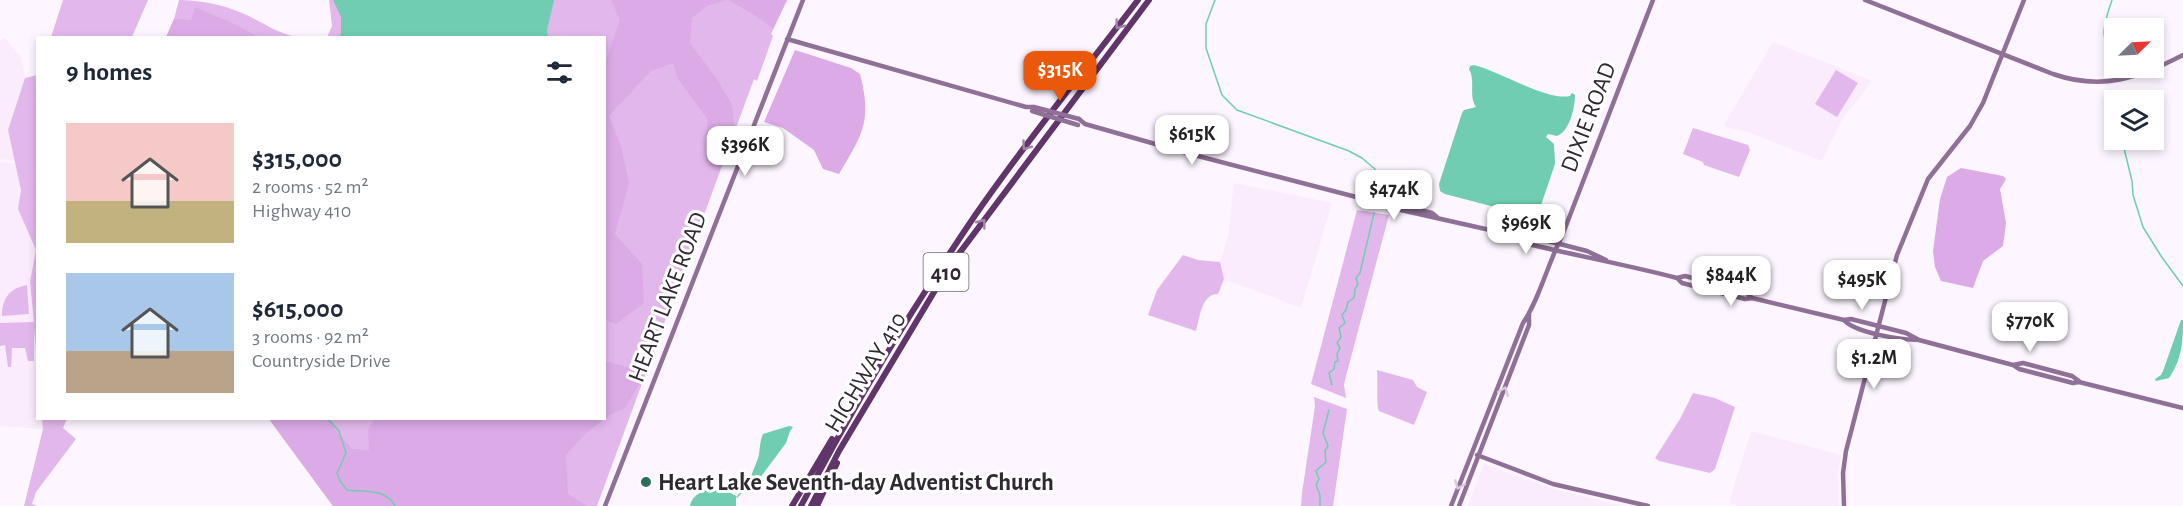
<!DOCTYPE html>
<html lang="en">
<head>
<meta charset="utf-8">
<style>
  :root { --surface:#fff; --page:#f6f6f7; --text:#1f2937; --muted:#747a83; --accent:#ea580c }
  body { margin:0; font-family:"Alegreya Sans",sans-serif; background:var(--page); color:var(--text); height:100vh; display:flex; flex-direction:column; font-size:22px; white-space:nowrap }
  * { box-sizing:border-box; margin:0 }
  p { font-size:20px; color:var(--muted) }
  .icon { flex:none; width:33px; height:33px; fill:none; stroke:currentColor; stroke-width:2; stroke-linecap:round; stroke-linejoin:round }
  .map { position:relative; flex:1; overflow:hidden }
  .sheet { position:absolute; left:36px; top:36px; width:570px; height:384px; display:flex; flex-direction:column; background:var(--surface); border-radius:0px; box-shadow:0 3px 9px #0003 }
  .sheet>* { flex:none }
  .needle { width:39px; rotate:66deg }
  .fabs { position:absolute; left:2104px; top:18px; display:grid; gap:12px }
  .fabs a { display:grid; place-items:center; width:60px; height:60px; border-radius:0px; background:var(--surface); box-shadow:0 3px 9px #0003; font-size:30px }
  .price { position:absolute; translate:-50% -51px; padding:0 14px; border-radius:12px; background:#fff; color:#222; font-size:20px; line-height:39px; filter:drop-shadow(0 2px 3px #0008) }
  .price::after { content:''; position:absolute; left:50%; top:36px; width:18px; height:14px; margin-left:-9px; background:inherit; clip-path:polygon(0 0,100% 0,50% 100%) }
  .price.active { background:var(--accent); color:#fff }
  ul { padding:0; list-style:none }
  li { display:flex; align-items:center; gap:18px; height:150px; padding:0 30px }
  li span { display:grid; place-items:center; flex:none; width:168px; height:120px; border-radius:0px; color:#555 }
  li>.icon { margin-inline-start:auto }
  span .icon { width:72px; height:72px; fill:#fffc; stroke-width:1 }
  li b { font-size:26px }
  h2 { display:flex; justify-content:space-between; align-items:center; height:72px; padding:0 30px; font-size:26px }
  .map>svg:first-child { display:block }
  .built { fill:#faebfd }
  .green { fill:#e2b8ec }
  .forest { fill:#dbaae7 }
  .water { fill:#70cdb1 }
  .lines { fill:none; stroke-linecap:round; stroke-linejoin:round }
  .stream { stroke:#70cdb1; stroke-width:1.5 }
  .secondary { stroke:#8f7096; stroke-width:4.5 }
  .highway { stroke:#60356a; stroke-width:6 }
  .secondary-bridge { stroke:#8f7096; stroke-width:4.5 }
  .oneway { stroke:#a086a6 }
  .oneway2 { stroke:#d8cdda }
  .poi-dot { fill:#2f6e5c; stroke:#fff; stroke-width:2 }
  .labels { text-anchor:middle; stroke-width:6; stroke-linejoin:round; paint-order:stroke }
  .shield { fill:#fff; stroke:#6e6970; stroke-width:1.5 }
  .shield-label { font-size:22px; font-weight:bold; fill:#302932 }
  .street-label { font-size:24px; fill:#302932; stroke:#fff }
  .poi-label { font-size:24px; font-weight:bold; fill:#302932; stroke:#fff; text-anchor:start }
</style>
</head>
<body>
<div class="map">
<svg width="2183" height="506" viewBox="0 0 2183 506">
  <rect width="100%" height="100%" fill="#fdf5ff"/>
  <!-- built -->
  <path class="built" d="M5,38L21,57L25,78L8,130L15,161L0,159V41Z
    M1773,42L1872,81L1841,121L1822,161L1748,132L1726,127L1725,123Z
    M0,162L16,164L21,190L18,209L36,250L30,282L37,358L38,418L42,419L43,429L0,426Z
    M1234,183L1332,203L1301,308L1224,279L1220,262L1228,237Z
    M1751,431L1841,455L1838,473L1839,506H1738L1729,503Z
    M1484,464L1553,489L1624,506H1468Z"/>
  <!-- green -->
  <path class="green" d="M63,0H148L132,37H51Z
    M179,0C199,0 224,5 242,13C263,22 274,32 297,37L166,38L174,19Z
    M329,0H787L771,34L773,36L757,81L754,79L597,506H333L269,419L604,418V38L327,37L332,26Z
    M1836,70L1858,83L1837,117L1815,104Z
    M37,75V358L34,329V361H28L25,348H12L11,367H8L5,345L0,346V323L34,322L30,282L36,250L18,209L21,190L8,130L25,78Z
    M1693,128L1748,145L1750,150L1739,177L1704,165L1703,162L1683,154Z
    M1357,210L1389,215L1346,376L1344,385L1346,398L1311,384Z
    M1183,255L1198,260L1220,262L1224,279L1218,294C1201,294 1200,318 1196,331L1148,315L1157,290Z
    M27,285L29,314L2,316C2,298 10,288 27,285Z
    M1377,370L1413,380L1417,387L1427,392L1414,425L1379,411C1376,406 1378,380 1377,370Z
    M1693,393L1715,398L1735,407L1715,469L1710,473L1659,461L1655,458L1680,419Z
    M1314,397L1347,409L1333,506H1301L1302,493L1315,406Z
    M42,419H67L63,428L76,439L36,492L32,504L37,506H24L43,429Z"/>
  <!-- forest -->
  <path class="forest" d="M611,0H726L707,6L692,18L690,43L717,79L732,105L735,132L717,151L706,137L708,120L678,79L673,63L651,71L609,116L621,146L629,182L615,234L642,264L644,303L616,324L604,319L605,63L620,20Z
    M728,0H787L773,29L756,16Z
    M195,7L239,26L258,37H166L174,19L191,20Z
    M795,50L851,68L860,74C872,121 863,134 839,174L823,169L814,150L783,128L764,122Z
    M1961,168L2003,176L2006,179L2000,189L2006,223L2003,246L1983,261L1973,288L1941,281L1935,267L1933,251L1940,199L1947,177Z
    M605,361L647,372L625,408L608,416L585,434L566,455L568,494L587,506H333L269,419H332L335,430L352,449L369,450L368,431L374,419L604,418Z"/>
  <!-- water -->
  <path class="water" d="M333,0H554L547,30L548,37L338,38L341,34V17Z
    M1474,65C1499,71 1547,101 1570,96L1572,93L1575,95C1575,107 1570,131 1557,136L1548,134L1546,137L1554,144L1555,164L1539,211L1529,216L1445,194L1440,191L1439,184L1462,113L1464,110L1476,107C1468,95 1476,81 1469,69L1470,66Z
    M2181,320H2183C2183,342 2182,359 2169,378L2156,381L2155,379L2161,375L2163,371Z
    M789,426L793,427L790,431L786,443L754,486L750,480C752,471 757,463 759,455C760,447 760,441 763,434Z
    M715,487L722,488L736,496V506H690C693,493 704,491 715,487Z"/>
  <g class="lines">
    <!-- stream -->
    <path class="stream" d="M1215,0L1206,24V48L1222,95L1237,110L1349,151L1362,158L1375,169L1376,191
      M2112,0C2101,33 2101,35 2115,66
      M2119,100L2120,91
      M2122,140L2132,181L2133,195L2143,227L2161,256L2183,286
      M1332,385L1329,373L1334,369L1335,362L1338,361L1337,354L1340,348L1337,343L1341,337L1339,328L1345,323L1342,315L1346,310L1348,302L1354,298L1355,289L1358,284L1356,278L1360,273L1374,213
      M327,418L339,431L346,453L337,473L340,481L347,490C363,492 386,488 395,506
      M737,497L750,483
      M1320,506V495L1316,485L1319,479L1316,471L1326,462L1325,451L1328,446L1323,433L1329,410"/>
    <!-- secondary -->
    <path class="secondary" d="M1865,0L2053,74C2102,91 2139,78 2183,55
      M787,39L1026,107H1034
      M1079,119L1085,124L1194,155L1387,205L1392,208L1521,237L1529,236L1587,251L1606,260
      M1387,205L1393,203L1432,213L1437,217
      M1521,238L1528,244C1578,256 1627,265 1677,278L1682,283L1745,299L1752,298L1844,320L1851,319L1906,333L1919,340
      M1677,278L1685,276L1746,292L1752,298
      M1844,320C1855,333 1902,340 1919,340L2013,365L2019,369L2073,383L2079,382L2183,408
      M2013,365L2023,363L2072,376L2079,381
      M1477,455L1553,484L1648,506
      M605,506L803,0
      M1451,506L1523,323C1539,300 1548,263 1562,236L1653,0
      M1459,506L1529,325V314
      M1844,506L1843,473L1846,451L1897,255L1928,179L1970,126L1983,103L2024,0"/>
    <!-- highway -->
    <path class="highway" d="M792,506L832,439
      M801,506C854,405 912,308 976,214C1027,140 1084,71 1138,0
      M811,506L839,451L949,267L1149,0
      M817,506L837,463"/>
    <!-- secondary-bridge -->
    <path class="secondary-bridge" d="M1034,107L1079,119
      M1032,111L1078,125"/>
  </g>
  <!-- one-way arrows -->
  <defs><path id="oneway-chevron" d="M-2-3.5L2.5 0L-2 3.5" fill="none" stroke-width="1.6" stroke-linecap="round" stroke-linejoin="round" transform="scale(1.5)"/></defs>
  <g class="oneway">
    <use href="#oneway-chevron" transform="translate(1119 25) rotate(127)"/>
    <use href="#oneway-chevron" transform="translate(1026 146) rotate(126)"/>
    <use href="#oneway-chevron" transform="translate(982 223) rotate(-53)"/>
  </g>
  <g class="oneway2">
    <use href="#oneway-chevron" transform="translate(1504 391) rotate(-69)"/>
    <use href="#oneway-chevron" transform="translate(1459 485) rotate(112)"/>
  </g>
  <!-- markers -->
  <circle class="poi-dot" cx="646" cy="482" r="6"/>
  <g class="labels">
    <!-- shield labels -->
    <rect class="shield" x="923.5" y="253" width="45" height="38" rx="4.5"/>
    <g class="shield-label">
      <text x="946" y="280">410</text>
    </g>
    <!-- street labels -->
    <g class="street-label">
      <text transform="translate(1588 117) rotate(-69)" y="8">DIXIE ROAD</text>
      <text transform="translate(667 297) rotate(-69)" y="8">HEART LAKE ROAD</text>
      <text transform="translate(865 372) rotate(-59)" y="8">HIGHWAY 410</text>
    </g>
    <!-- poi labels -->
    <g class="poi-label">
      <text x="658" y="490">Heart Lake Seventh-day Adventist Church</text>
    </g>
  </g>
</svg>
<div class="fabs">
<a><svg class="needle" viewBox="-14 -14 28 28"><path d="M0-13l5 13h-10z" fill="#e53935"/><path d="M0 13l5-13h-10z" fill="#747a83"/></svg></a>
<a><svg class="icon" aria-label="layers" viewBox="0 0 24 24"><path d="M12 4l9 5-9 5-9-5zM3 14l9 5 9-5"/></svg></a>
</div>
<b class="price active" style="left:1060px;top:102px">$315K</b>
<b class="price" style="left:1192px;top:166px">$615K</b>
<b class="price" style="left:745px;top:177px">$396K</b>
<b class="price" style="left:1394px;top:221px">$474K</b>
<b class="price" style="left:1526px;top:255px">$969K</b>
<b class="price" style="left:1731px;top:307px">$844K</b>
<b class="price" style="left:1862px;top:311px">$495K</b>
<b class="price" style="left:2030px;top:353px">$770K</b>
<b class="price" style="left:1874px;top:390px">$1.2M</b>
<section class="sheet">
<h2>9 homes<svg class="icon" aria-label="filters" viewBox="0 0 24 24"><path d="M4 7h16M4 17h16"/><circle cx="9" cy="7" r="2"/><circle cx="15" cy="17" r="2"/></svg></h2>
<ul>
<li><span style="background:linear-gradient(#f6c9c9 65%,#c2b280 0)"><svg class="icon" aria-label="home" viewBox="0 0 24 24"><path d="M3 11l9-7 9 7M6 9v11h12V9"/></svg></span><div><b>$315,000</b><p>2 rooms · 52 m²</p><p>Highway 410</p></div></li>
<li><span style="background:linear-gradient(#a9c7e8 65%,#b9a48a 0)"><svg class="icon" aria-label="home" viewBox="0 0 24 24"><path d="M3 11l9-7 9 7M6 9v11h12V9"/></svg></span><div><b>$615,000</b><p>3 rooms · 92 m²</p><p>Countryside Drive</p></div></li>
</ul>
</section>
</div>
</body>
</html>
